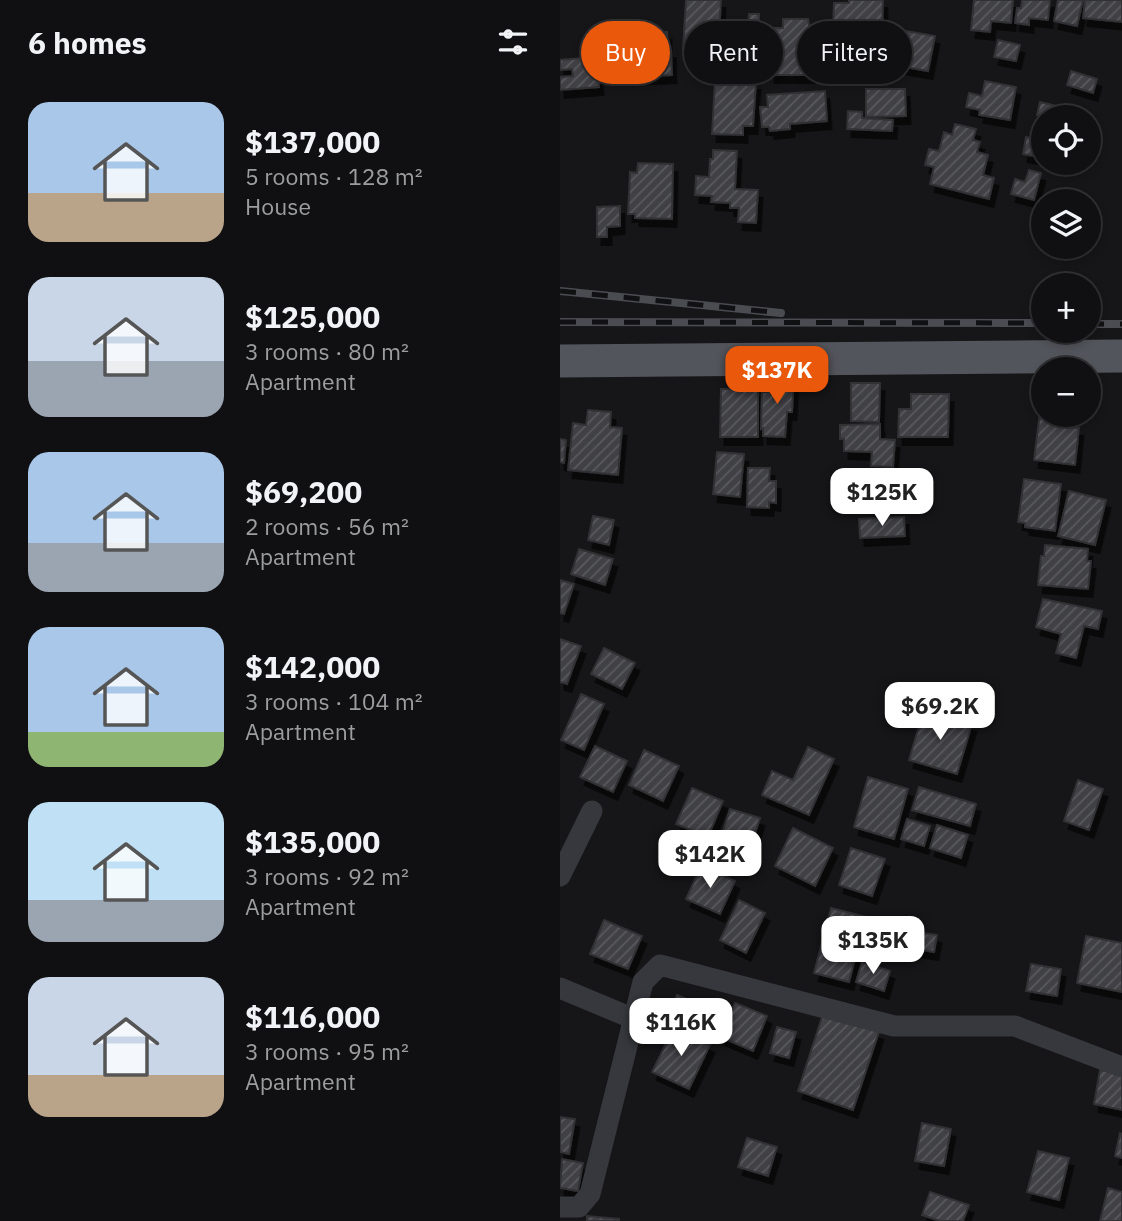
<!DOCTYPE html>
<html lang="en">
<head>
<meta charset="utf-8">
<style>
  :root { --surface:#101012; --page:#1e1e20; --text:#f1f3f6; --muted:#9c9d9f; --line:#303032; --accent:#ea580c }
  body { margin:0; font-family:"IBM Plex Sans",sans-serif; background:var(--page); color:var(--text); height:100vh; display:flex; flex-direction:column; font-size:26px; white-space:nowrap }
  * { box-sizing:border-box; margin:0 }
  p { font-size:23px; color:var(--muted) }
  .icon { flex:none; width:38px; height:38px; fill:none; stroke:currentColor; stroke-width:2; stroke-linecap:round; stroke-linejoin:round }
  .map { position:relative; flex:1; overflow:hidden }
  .sheet { display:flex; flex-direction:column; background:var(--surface); width:560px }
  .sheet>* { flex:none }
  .banner { position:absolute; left:21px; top:21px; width:436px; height:63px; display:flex; gap:14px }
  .buttons { position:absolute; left:471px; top:105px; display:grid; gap:14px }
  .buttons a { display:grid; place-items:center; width:70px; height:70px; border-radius:50%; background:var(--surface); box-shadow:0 4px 10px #0003,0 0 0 2px var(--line); font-size:35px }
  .price { position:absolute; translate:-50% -60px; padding:0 16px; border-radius:14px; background:#fff; color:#222; font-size:23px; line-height:46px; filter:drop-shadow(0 2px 4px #0008) }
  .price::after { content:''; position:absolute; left:50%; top:42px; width:21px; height:16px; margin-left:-10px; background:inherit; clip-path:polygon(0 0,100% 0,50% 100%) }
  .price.selected { background:var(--accent); color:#fff }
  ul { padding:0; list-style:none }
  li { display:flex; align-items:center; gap:21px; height:175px; padding:0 28px }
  li span { display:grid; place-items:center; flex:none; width:196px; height:140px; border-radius:21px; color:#555 }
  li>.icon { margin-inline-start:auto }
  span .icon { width:84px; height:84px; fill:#fffc; stroke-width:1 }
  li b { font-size:30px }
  h2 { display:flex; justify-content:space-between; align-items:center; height:84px; padding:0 28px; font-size:30px }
  .chip { padding:0 24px; border-radius:32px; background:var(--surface); box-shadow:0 4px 10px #0003,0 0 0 2px var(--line); font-size:24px; line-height:63px }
  .chip.selected { background:var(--accent); color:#fff }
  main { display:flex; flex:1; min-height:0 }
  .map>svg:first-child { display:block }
  .building { fill:url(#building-hatch); stroke:#303034; stroke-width:2; filter:url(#shadow) }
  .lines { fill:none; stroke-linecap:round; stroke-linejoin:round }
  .minor { stroke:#37383d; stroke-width:21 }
  .primary { stroke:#53555c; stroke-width:33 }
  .rail-casing { stroke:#4a4c52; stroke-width:8 }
  .rail { stroke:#111113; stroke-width:5; stroke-dasharray:16; stroke-linecap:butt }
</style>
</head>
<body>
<main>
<section class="sheet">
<h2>6 homes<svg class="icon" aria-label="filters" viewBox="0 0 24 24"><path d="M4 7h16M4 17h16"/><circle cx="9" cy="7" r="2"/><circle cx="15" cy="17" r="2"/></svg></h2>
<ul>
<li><span style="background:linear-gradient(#a9c7e8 65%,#b9a48a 0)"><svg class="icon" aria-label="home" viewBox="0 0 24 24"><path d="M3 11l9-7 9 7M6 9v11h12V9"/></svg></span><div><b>$137,000</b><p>5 rooms · 128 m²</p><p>House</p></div></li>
<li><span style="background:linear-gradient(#c9d6e8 60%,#9aa5b1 0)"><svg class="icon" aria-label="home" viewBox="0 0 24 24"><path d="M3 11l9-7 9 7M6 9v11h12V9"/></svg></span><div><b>$125,000</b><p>3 rooms · 80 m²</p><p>Apartment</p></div></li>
<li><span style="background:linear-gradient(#a9c7e8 65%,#9aa5b1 0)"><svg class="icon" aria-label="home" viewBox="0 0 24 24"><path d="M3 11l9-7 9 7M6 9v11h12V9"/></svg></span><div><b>$69,200</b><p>2 rooms · 56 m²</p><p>Apartment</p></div></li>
<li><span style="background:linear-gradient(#a9c7e8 75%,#8fb573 0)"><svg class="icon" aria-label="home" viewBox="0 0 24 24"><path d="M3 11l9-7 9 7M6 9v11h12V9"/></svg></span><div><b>$142,000</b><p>3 rooms · 104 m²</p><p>Apartment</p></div></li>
<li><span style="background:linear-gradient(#bfe0f5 70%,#9aa5b1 0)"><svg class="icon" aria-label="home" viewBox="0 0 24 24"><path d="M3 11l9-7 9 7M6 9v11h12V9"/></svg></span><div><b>$135,000</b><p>3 rooms · 92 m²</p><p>Apartment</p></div></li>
<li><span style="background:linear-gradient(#c9d6e8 70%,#b9a48a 0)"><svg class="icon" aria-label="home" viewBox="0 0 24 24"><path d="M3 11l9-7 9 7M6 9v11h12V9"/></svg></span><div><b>$116,000</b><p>3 rooms · 95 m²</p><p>Apartment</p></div></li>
</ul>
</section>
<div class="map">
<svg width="562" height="1221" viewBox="0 0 562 1221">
  <defs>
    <pattern id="building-hatch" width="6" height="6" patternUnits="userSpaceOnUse" patternTransform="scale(1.75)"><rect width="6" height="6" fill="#404145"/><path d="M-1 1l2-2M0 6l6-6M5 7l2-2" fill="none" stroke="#595a5e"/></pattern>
    <filter id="shadow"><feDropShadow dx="4.5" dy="8" stdDeviation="0" flood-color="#0009"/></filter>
  </defs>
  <rect width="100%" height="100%" fill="#161618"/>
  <!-- building -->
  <path class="building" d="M126,0H161L158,51L123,49Z
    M289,0H323L322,36L287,35L288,26L273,25L274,3H289Z
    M414,0H453L451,23L431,21L430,32L411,30Z
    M462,0H490L488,20L469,18V25L455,23L457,8H461Z
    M498,0H523L517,26L494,21Z
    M525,0H562V22L523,18Z
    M189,14H199V35H188Z
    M223,19H248L251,36L259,37V75H210V28H223Z
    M329,28L375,36L368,71L322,63Z
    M107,32V50H111L112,75L72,77L71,51L81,50L80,33Z
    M438,40L460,45L456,61L434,57Z
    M22,58L23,67L37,66L39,87L0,90V77L13,76L12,69L0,70V60Z
    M186,59L187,75L156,76L155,60Z
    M511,71L537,79L533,93L507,85Z
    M155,81L196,82L193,126H183V135L152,134Z
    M425,81L456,87L450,120L419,115L420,110L406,107L409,93L422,96Z
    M306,89H345L346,116L306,117Z
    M265,91L267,121L230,124V129L210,131L209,127H202L200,107H208L207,95Z
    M480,102L517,111L515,117L477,115Z
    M288,111L302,112V118L333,120L332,131L287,129Z
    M395,124L416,129L413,140L420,142L417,152L428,155L423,175L434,178L429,199L370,184L374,167L365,165L369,149L379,151L384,132L392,135Z
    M466,137L483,140V158L463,154Z
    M153,150L177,151L175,189L198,190L196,223L178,222L179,208H170V203L151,202L152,196L135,195L136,176L149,177L150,159H153Z
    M78,163L113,164L112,219L75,218V214H68L70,172L77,173Z
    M469,170L481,173L474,200L451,194L455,179L465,182Z
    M60,206V226L47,227V237H37V207Z
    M208,376L234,377L232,412H227L225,437L203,436V428L201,429L202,392H207Z
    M291,383H320L319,422L291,421Z
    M161,389H198V437H160Z
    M351,394H389L388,437H338L339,409H351Z
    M28,410L51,412L50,427L62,428L58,475L8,470L13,423L26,425Z
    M480,412L483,415H509L507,427L519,428L515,465L474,460Z
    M320,424V439L335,440L333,467L311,466L312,452L284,451V439H280V425Z
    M0,439L6,440L4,463L0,462Z
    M157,452L184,454L180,497L153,494Z
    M188,468H210L209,481H216V503L209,502V508L187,507Z
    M464,479L501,484L495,531L465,527V523L458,522Z
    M509,491L546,500L535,545L498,536Z
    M33,516L54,520L49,545L28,540Z
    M344,517L345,536L300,538L299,519Z
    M485,545L528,549L527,561H531L528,589L478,585L481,556H484Z
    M19,549L53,559L45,585L11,574Z
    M0,580L14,584L4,614L0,613Z
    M483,599L542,611L538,629L524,626L516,658L496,653L501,634L476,627Z
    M0,639L21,646L7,684L0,682Z
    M44,648L75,663L62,689L31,674Z
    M21,694L44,704L24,750L1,740Z
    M364,709L412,724L397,774L349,760Z
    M35,746L67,761L53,792L20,777Z
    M248,747L274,759L249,815L202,795L212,771L233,780Z
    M84,750L119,766L103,801L69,785Z
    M308,777L348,789L334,839L294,827Z
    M518,780L543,789L529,830L504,821Z
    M359,787L416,804L410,826L352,810Z
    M132,788L163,801L148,837L116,824Z
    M170,809L200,818L189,852L159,843Z
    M347,819L370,826L364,846L341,839Z
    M377,825L408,835L401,858L370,848Z
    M233,828L273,848L255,886L215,866Z
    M291,848L325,859L312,896L279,885Z
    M141,866L175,881L160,914L126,899Z
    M179,900L205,913L186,953L160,940Z
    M271,908L306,917L289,982L254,973Z
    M44,920L82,936L68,969L30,954Z
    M345,930L377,935L374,952L343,947Z
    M526,936L562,943V992L517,983Z
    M302,962L330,971L324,991L296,982Z
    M471,964L501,969L497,996L466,991Z
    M117,995L157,1012L149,1031L109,1014Z
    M175,1003L207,1016L193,1051L160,1037Z
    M263,1014L319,1032L293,1110L238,1091Z
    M114,1027L150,1045L129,1089L92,1072Z
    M217,1027L236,1032L229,1058L210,1053Z
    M540,1070L562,1074V1110L534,1104Z
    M0,1117L15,1119L9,1154L0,1152Z
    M362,1123L391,1129L384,1166L355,1161Z
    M560,1133L562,1134V1158L555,1156Z
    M187,1138L217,1147L208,1176L178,1167Z
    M478,1151L509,1158L499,1200L467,1192Z
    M2,1159L23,1163L18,1191L0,1188Z
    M548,1188L562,1192V1221H540Z
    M370,1192L409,1205L403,1221H380L362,1215Z
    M27,1216L59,1219V1221H27Z"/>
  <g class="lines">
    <!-- minor -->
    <path class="minor" d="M0,876L32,811
      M0,988L74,1019
      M0,1207H19L30,1194L83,982L100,965L334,1026H455L562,1067"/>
    <!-- primary -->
    <path class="primary" d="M0,361L562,356"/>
    <defs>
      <path id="rail" d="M0,291L221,313
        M0,322L483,323
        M528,324H562"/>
    </defs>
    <!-- rail casing -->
    <use href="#rail" class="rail-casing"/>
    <!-- rail -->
    <use href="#rail" class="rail"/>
  </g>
</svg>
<div class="buttons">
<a><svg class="icon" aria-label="locate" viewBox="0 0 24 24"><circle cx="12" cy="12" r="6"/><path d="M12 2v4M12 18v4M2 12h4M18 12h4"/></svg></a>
<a><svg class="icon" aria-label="layers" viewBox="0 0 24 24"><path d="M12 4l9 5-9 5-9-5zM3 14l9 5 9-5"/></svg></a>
<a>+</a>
<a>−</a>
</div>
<b class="price selected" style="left:217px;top:406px">$137K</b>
<b class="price" style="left:322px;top:528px">$125K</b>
<b class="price" style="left:380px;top:742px">$69.2K</b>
<b class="price" style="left:150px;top:890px">$142K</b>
<b class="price" style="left:313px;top:976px">$135K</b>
<b class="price" style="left:121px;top:1058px">$116K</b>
<div class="banner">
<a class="chip selected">Buy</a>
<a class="chip">Rent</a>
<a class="chip">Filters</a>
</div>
</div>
</main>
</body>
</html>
